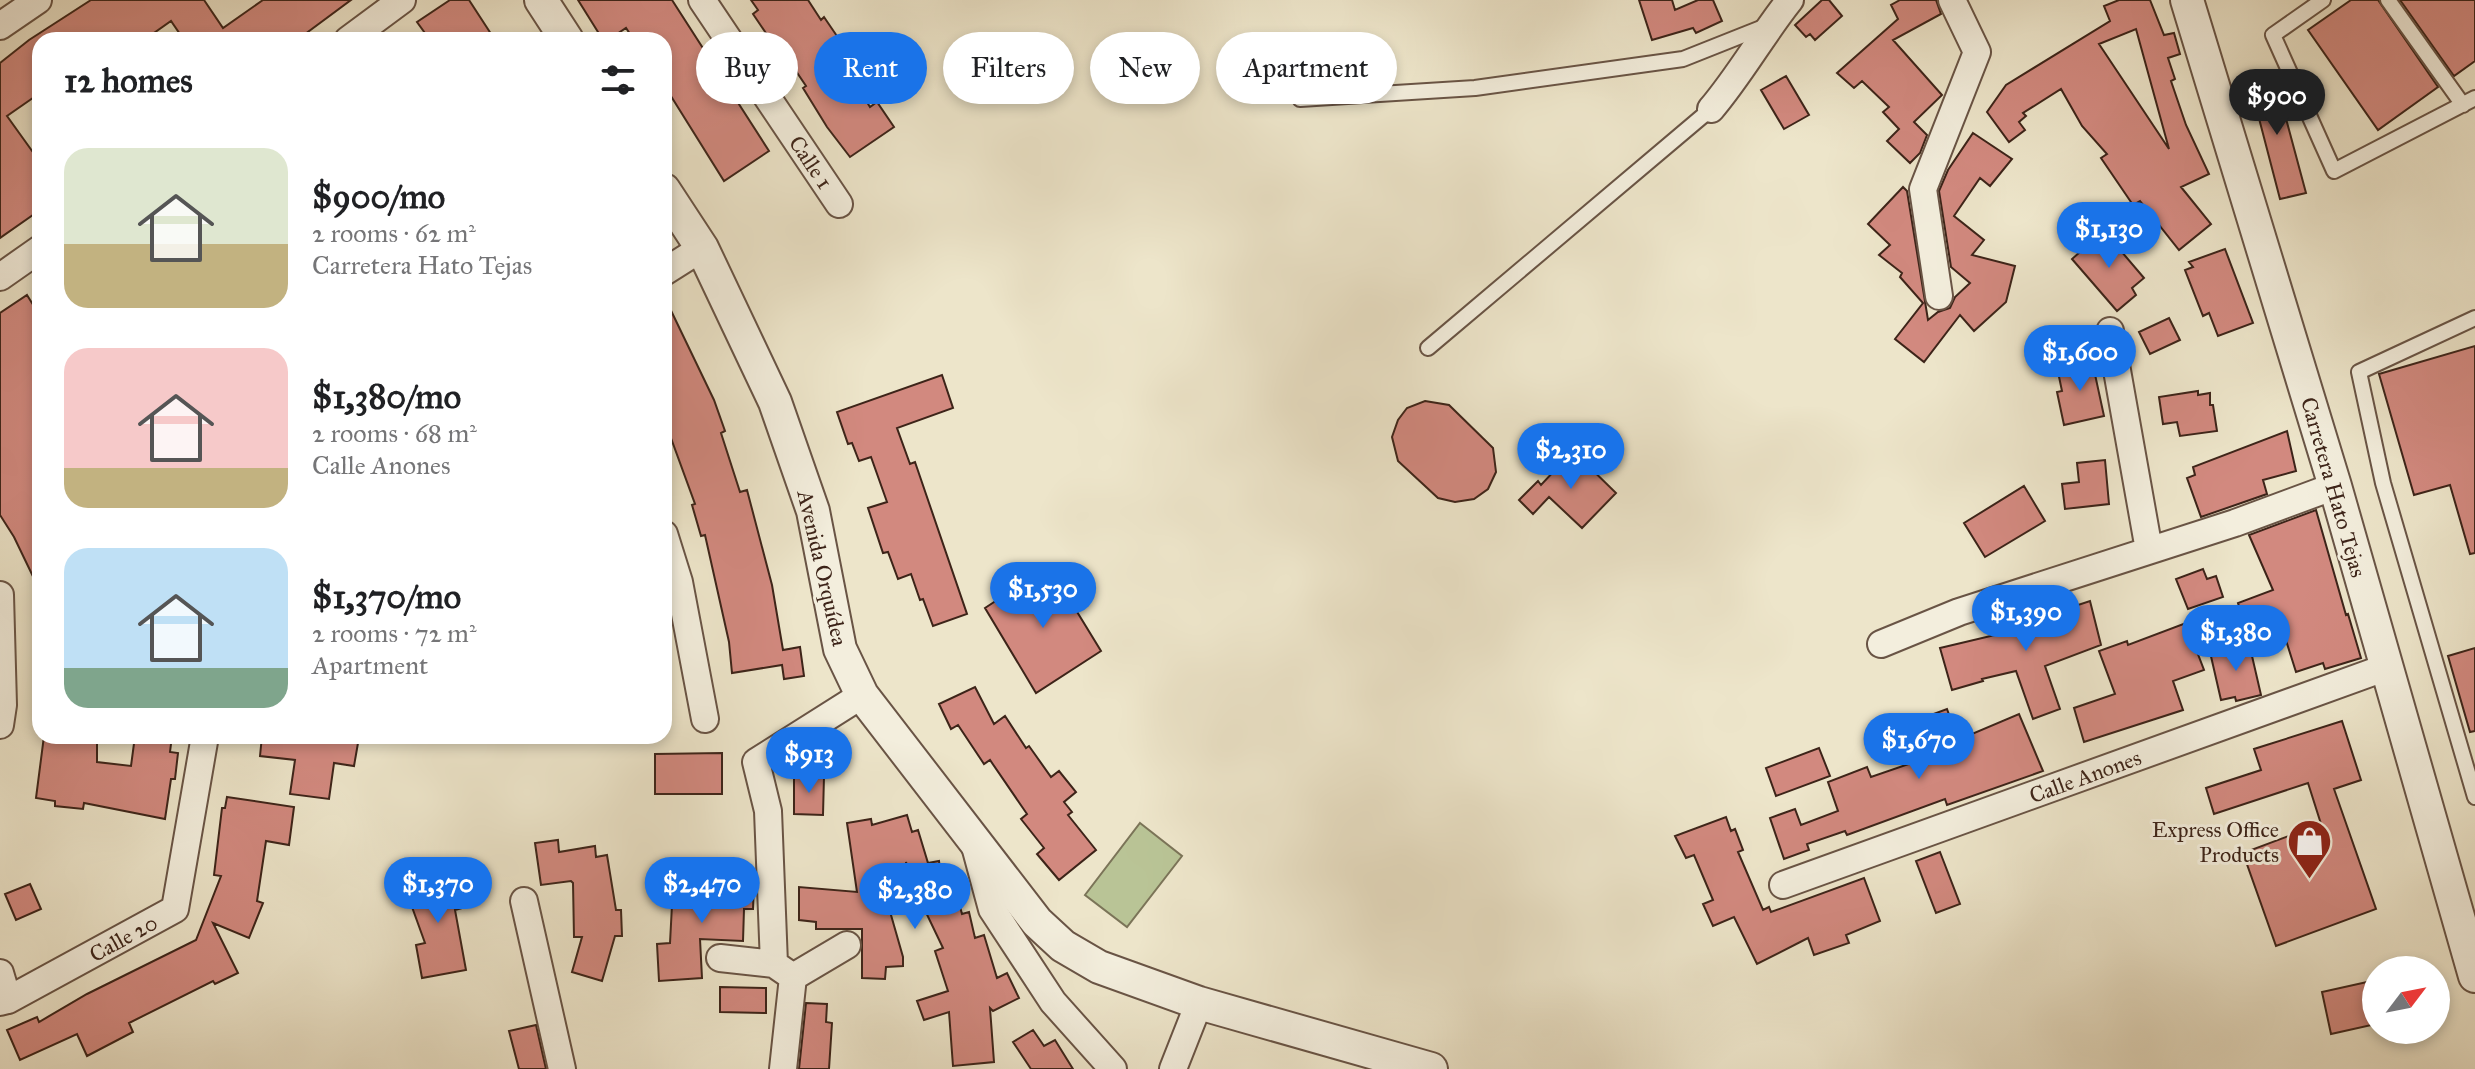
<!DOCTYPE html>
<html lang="en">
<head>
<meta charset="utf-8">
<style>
  :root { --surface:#fff; --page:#f6f6f6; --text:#202124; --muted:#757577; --accent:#1a73e8 }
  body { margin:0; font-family:"IM FELL Great Primer",serif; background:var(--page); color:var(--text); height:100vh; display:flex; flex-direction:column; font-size:30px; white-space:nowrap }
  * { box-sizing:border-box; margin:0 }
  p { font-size:26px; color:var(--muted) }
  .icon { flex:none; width:44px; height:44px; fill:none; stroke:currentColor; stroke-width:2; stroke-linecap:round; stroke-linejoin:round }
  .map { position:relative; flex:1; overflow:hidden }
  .drawer { position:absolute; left:32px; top:32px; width:640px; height:712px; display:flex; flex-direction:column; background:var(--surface); border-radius:24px; box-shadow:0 4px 12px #0003 }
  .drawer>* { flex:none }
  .hud { position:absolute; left:696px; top:32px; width:760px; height:72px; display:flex; gap:16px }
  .needle { width:52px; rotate:58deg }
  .fabs { position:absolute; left:2362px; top:956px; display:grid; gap:16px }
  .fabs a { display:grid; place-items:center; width:88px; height:88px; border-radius:50%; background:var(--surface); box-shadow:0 4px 12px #0003; font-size:40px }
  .price { position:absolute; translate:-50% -68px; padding:0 18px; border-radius:28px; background:var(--accent); color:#fff; font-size:26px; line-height:52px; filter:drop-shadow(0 2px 4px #0008) }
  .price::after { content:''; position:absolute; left:50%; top:48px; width:24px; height:18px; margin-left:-12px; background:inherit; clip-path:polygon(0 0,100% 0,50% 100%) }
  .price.selected { background:#222; color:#fff }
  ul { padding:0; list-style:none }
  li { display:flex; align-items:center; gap:24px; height:200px; padding:0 32px }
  li span { display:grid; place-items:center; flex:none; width:224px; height:160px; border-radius:24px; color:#555 }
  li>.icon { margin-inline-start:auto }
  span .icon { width:96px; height:96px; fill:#fffc; stroke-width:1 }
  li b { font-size:34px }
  h2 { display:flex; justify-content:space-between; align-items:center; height:96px; padding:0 32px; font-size:34px }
  .pill { padding:0 28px; border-radius:36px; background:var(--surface); box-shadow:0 4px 12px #0003; font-size:28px; line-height:72px }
  .pill.selected { background:var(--accent); color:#fff }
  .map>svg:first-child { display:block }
  .green { fill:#b9c496; stroke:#7b7458; stroke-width:2 }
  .building { fill:#d2897f; stroke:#3d2419; stroke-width:2; fill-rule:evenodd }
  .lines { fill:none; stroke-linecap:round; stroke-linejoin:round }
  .service-casing { stroke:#695445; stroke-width:18 }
  .minor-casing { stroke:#695445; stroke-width:30 }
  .tertiary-casing { stroke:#695445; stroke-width:36 }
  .service { stroke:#f3eedd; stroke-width:14 }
  .minor { stroke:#f3eedd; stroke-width:26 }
  .tertiary { stroke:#f3eedd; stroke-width:32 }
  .labels { text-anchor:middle; stroke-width:6; stroke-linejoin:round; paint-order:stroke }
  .street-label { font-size:22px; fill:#3d2419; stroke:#f3eedd }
  .poi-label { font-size:22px; fill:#3d2419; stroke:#f3eedd; text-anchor:end }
</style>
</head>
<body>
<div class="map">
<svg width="2475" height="1069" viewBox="0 0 2475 1069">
  <rect width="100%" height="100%" fill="#ede5ca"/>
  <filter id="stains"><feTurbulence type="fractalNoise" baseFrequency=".0025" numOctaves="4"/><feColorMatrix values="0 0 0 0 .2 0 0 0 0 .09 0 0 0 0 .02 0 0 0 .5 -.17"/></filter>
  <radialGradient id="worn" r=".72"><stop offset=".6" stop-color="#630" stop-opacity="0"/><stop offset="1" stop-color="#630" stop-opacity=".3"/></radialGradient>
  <!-- green -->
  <path class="green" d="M1140,823L1182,856L1127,927L1085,895Z"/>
  <!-- building -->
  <path class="building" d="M91,0H204L223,28L263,0H351L297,40H184L171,21L144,40H40V93L7,116L40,162V210L0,238V63L29,40Z
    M450,0H469L495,40H430L417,22Z
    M578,0H672L769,151L724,181L664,85V40H634L626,28L608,40H603Z
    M751,0H808L821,20L824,17L841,42L834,48L870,107L877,102L894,127L850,157L827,127L803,88L806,86L773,37L770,39L753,14L758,10Z
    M1639,0H1672L1675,10L1698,0H1713L1722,21L1696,33L1693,28L1652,40Z
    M1822,0H1829L1842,16L1815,40L1810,34L1806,37L1795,25Z
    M1900,0H1936L1941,14L1893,40L1942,95L1914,122L1927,135L1920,153L1910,163L1887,141L1899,129L1883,112L1889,107L1862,81L1854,88L1837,73L1898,19L1891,5Z
    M2119,0H2150L2164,35L2174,33L2180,54L2168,58L2175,79L2171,81L2186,125L2209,174L2181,187L2211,224L2179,250L2140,201L2133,205L2101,158L2107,154L2082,126L2061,89L2023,113L2026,116L2019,122L2025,130L2009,142L1987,112L2006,85L2110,21L2104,6ZM2136,29L2169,149L2099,44Z
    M2351,0H2378L2438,87L2378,130L2308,30Z
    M2400,0H2475V61L2454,76Z
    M2274,74L2306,193L2280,199L2249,80Z
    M1786,76L1809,115L1784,129L1761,90Z
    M1973,133L2012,159L1990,186L1980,178L1954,216L1984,240L1972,255L2015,266L2006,302L1974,331L1960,315L1924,362L1895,339L1923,303L1900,277L1902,273L1879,255L1890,245L1868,224L1903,187L1907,191L1928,320L1938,312L1950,308L1955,297L1970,283L1951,267L1939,191L1948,170Z
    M2104,231L2144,278L2132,288L2136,295L2117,311L2072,259Z
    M2225,249L2253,323L2218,336L2209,313L2203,316L2185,270L2193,267L2189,262Z
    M27,295L40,316V591L14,537L0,515V313Z
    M664,296L714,400L725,431L721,433L740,492L747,490L772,585L783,650L800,647L804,676L784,679L782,665L732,673L729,642L705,535L701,536L692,505L695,504L664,419Z
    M2169,318L2180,340L2150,354L2139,332Z
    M2475,346V553L2470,554L2450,485L2414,495L2379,374Z
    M2091,356L2104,416L2064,425L2057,392L2062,391L2058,372Z
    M942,375L953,408L897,428L910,464L915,462L967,614L933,626L923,599L920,600L911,574L898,579L888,552L883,553L868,508L887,502L871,457L859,461L852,443L848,444L837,412Z
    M2198,391V395L2210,393V405H2213L2217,431L2180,436L2177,422L2163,424L2159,397Z
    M1425,401L1449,405L1493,448L1496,472L1488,489L1474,499L1455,502L1438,498L1398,461L1392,437L1398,420L1407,408Z
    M2287,431L2296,471L2263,480L2267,494L2201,517L2187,478L2195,475L2193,467Z
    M1573,451L1616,493L1582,528L1549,497L1533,514L1519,500L1538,481L1541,485Z
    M2105,460L2109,504L2065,509L2062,484L2079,482L2077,463Z
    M2024,486L2045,521L1985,557L1964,523Z
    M2316,510L2346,615L2348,614L2361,658L2325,669L2323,663L2296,672L2284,634L2251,644L2238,603L2273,590L2249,535Z
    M1049,566L1101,651L1036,693L985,608Z
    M2203,569L2207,579L2216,576L2223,597L2188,609L2176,579Z
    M2063,599L2066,609L2090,601L2101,645L2045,666L2060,709L2033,719L2016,671L1982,679L1983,681L1952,690L1940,648L2033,626L2028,612Z
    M2186,623L2204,670L2173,681L2183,710L2084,742L2074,708L2115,694L2099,651L2127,641L2128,645Z
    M2249,643L2261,695L2236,701L2235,697L2221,700L2210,652Z
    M2475,648V731L2470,732L2448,656Z
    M975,687L994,724L1005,716L1026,748L1029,746L1051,777L1059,771L1076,792L1064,802L1072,812L1068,815L1096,850L1059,880L1037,854L1044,848L1021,819L1027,814L990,760L984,764L958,725L951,729L939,704Z
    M1947,709L1958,740L2019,714L2043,771L1947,805L1945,799L1847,835L1845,831L1807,844L1809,850L1784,859L1770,818L1795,809L1801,825L1838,811L1828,782L1867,767L1871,777L1929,757L1917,720Z
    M2342,721L2361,780L2334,789L2376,909L2276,946L2243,853L2321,824L2308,783L2214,814L2206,788L2261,770L2254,749Z
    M44,736H97V762L131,766L135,736H172L170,752L178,753L175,779H171L165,819L84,803L83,809L55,806V801L36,798Z
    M262,736H309L358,743L354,766L334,763L329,799L290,794L295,760L260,756Z
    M1819,748L1830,776L1776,796L1766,768Z
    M722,753V794H655V754Z
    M794,775L824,776L823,815L794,814Z
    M227,797L294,807L289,845L266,841L257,901L263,903L249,938L213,923L238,973L215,984L213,981L129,1023L133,1032L87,1056L77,1034L20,1060L7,1030L37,1017L39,1022L87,994L196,940L221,876L214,875L222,808H225Z
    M907,815L912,832L918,830L928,863L939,861L941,876H946L951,905L959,903L962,914L969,912L975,938L984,935L997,978L1007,973L1019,998L993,1011L990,1008L994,1062L953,1066L949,1012L924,1020L917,1001L948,991L935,951L943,948L921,902H919L906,862L904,905L889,908L903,957V966L886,967L885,979L862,978V929H816V922L799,920V887L857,892L847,823L871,819L872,825Z
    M1726,817L1731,831L1735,829L1743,850L1738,852L1763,910L1769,907L1771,912L1864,878L1880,921L1846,935L1849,943L1814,955L1808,938L1757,964L1734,917L1713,926L1703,904L1713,900L1694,855L1686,858L1675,836Z
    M558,840L559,852L595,846L596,857L607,855L616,910H621L622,936H615L602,981L572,972L582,937H574L573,883L571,881L541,885L535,843Z
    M1940,852L1960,904L1936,913L1916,861Z
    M445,868L449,882L452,881L462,908L455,910L466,970L422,978L416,945L425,943L407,893L419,889L415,880Z
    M718,881L754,883L753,909H744L743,941L700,939L702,978L659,981L657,944L670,943L673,886L717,888Z
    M30,884L41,909L16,920L5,894Z
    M2376,980V1024L2331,1034L2322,992Z
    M720,987L766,988V1013L720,1012Z
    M806,1003L827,1004L826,1022L832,1023L829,1069H799Z
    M536,1025L546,1069H519L509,1031Z
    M1033,1030L1044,1046L1055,1040L1073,1069H1031L1013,1042Z"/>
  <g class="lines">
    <defs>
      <path id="service" d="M2323,0L2273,35L2334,171L2475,98
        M2388,0L2463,105
        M1300,99L1475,88L1683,59L1766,26
        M2475,318L2359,372L2383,483L2475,797
        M1428,348L1711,109"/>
      <path id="minor" d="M702,0L839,204
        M0,26L38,0
        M348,40L402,0
        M1711,109C1740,75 1762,35 1790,0
        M664,272L702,248
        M0,277L40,249
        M1939,296L1923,189L1977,52L1952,0
        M2110,331L2149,550
        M664,534L679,582L705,719
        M0,595L3,705L0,725
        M1881,644L1959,612L2235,523L2335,486
        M975,846L992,909L1053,1002L1113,1069
        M1783,885L2387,667
        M524,901L562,1069
        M720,958L774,964
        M0,973L8,1000
        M793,977L774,964L768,811L756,762L862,695
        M0,1002L8,1000L175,909L205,736
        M783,1069L793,977L847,945
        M1173,1069L1199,1003"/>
      <path id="tertiary" d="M541,0L567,40
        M2187,0L2335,486L2475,976
        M664,190L702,248L775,402L813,511L840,649L862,695L1037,922L1063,946L1099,967L1199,1003L1431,1069"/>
    </defs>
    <!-- service casing -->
    <use href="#service" class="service-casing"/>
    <!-- minor casing -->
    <use href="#minor" class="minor-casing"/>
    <!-- tertiary casing -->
    <use href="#tertiary" class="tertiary-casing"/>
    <!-- service -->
    <use href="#service" class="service"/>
    <!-- minor -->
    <use href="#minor" class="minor"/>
    <!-- tertiary -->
    <use href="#tertiary" class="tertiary"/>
  </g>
  <!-- icons -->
  <defs>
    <symbol id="shop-pin" viewBox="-11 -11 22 30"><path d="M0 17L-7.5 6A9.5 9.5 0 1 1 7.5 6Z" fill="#8f2418" stroke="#f3eedd"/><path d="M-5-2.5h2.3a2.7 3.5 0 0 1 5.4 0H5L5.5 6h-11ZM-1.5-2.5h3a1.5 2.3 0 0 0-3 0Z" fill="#fff"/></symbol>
  </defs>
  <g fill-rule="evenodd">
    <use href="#shop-pin" x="2284" y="816" width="51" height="69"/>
  </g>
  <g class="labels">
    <!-- street labels -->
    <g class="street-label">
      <text transform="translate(811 162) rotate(56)" y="8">Calle 1</text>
      <text transform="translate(2334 487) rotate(74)" y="8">Carretera Hato Tejas</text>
      <text transform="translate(823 568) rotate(77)" y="8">Avenida Orquídea</text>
      <text transform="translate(2085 776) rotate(-20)" y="8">Calle Anones</text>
      <text transform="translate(123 938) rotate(-29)" y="8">Calle 20</text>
    </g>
    <!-- poi labels -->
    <g class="poi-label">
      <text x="2279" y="837">Express Office<tspan x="2279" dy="25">Products</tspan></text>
    </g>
  </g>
  <rect width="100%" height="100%" filter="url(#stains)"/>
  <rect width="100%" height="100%" fill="url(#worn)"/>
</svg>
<div class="fabs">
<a><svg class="needle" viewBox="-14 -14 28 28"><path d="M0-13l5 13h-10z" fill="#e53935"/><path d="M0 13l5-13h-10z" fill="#757577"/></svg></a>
</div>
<b class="price selected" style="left:2277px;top:137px">$900</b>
<b class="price" style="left:2109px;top:270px">$1,130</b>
<b class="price" style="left:2080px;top:393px">$1,600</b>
<b class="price" style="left:1571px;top:491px">$2,310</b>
<b class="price" style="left:1043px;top:630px">$1,530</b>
<b class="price" style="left:2026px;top:653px">$1,390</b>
<b class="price" style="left:2236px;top:673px">$1,380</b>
<b class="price" style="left:1919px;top:781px">$1,670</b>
<b class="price" style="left:809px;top:795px">$913</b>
<b class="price" style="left:438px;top:925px">$1,370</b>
<b class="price" style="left:702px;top:925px">$2,470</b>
<b class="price" style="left:915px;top:931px">$2,380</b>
<div class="hud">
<a class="pill">Buy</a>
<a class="pill selected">Rent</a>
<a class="pill">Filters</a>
<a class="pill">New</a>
<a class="pill">Apartment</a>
</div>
<section class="drawer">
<h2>12 homes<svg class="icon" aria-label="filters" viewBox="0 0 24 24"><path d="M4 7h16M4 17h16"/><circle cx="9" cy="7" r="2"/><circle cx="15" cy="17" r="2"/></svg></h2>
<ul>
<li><span style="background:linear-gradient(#dfe7d0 60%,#c2b280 0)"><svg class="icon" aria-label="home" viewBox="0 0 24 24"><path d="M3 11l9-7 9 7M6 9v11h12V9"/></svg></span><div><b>$900/mo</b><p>2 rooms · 62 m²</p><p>Carretera Hato Tejas</p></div></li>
<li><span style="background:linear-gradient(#f6c9c9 75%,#c2b280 0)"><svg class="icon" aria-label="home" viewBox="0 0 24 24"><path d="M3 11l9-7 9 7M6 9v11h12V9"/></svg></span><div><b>$1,380/mo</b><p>2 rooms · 68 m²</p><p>Calle Anones</p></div></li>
<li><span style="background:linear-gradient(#bfe0f5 75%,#7fa58c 0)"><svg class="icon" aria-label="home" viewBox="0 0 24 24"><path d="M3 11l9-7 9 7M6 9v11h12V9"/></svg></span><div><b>$1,370/mo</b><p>2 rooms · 72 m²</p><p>Apartment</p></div></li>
</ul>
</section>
</div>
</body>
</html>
